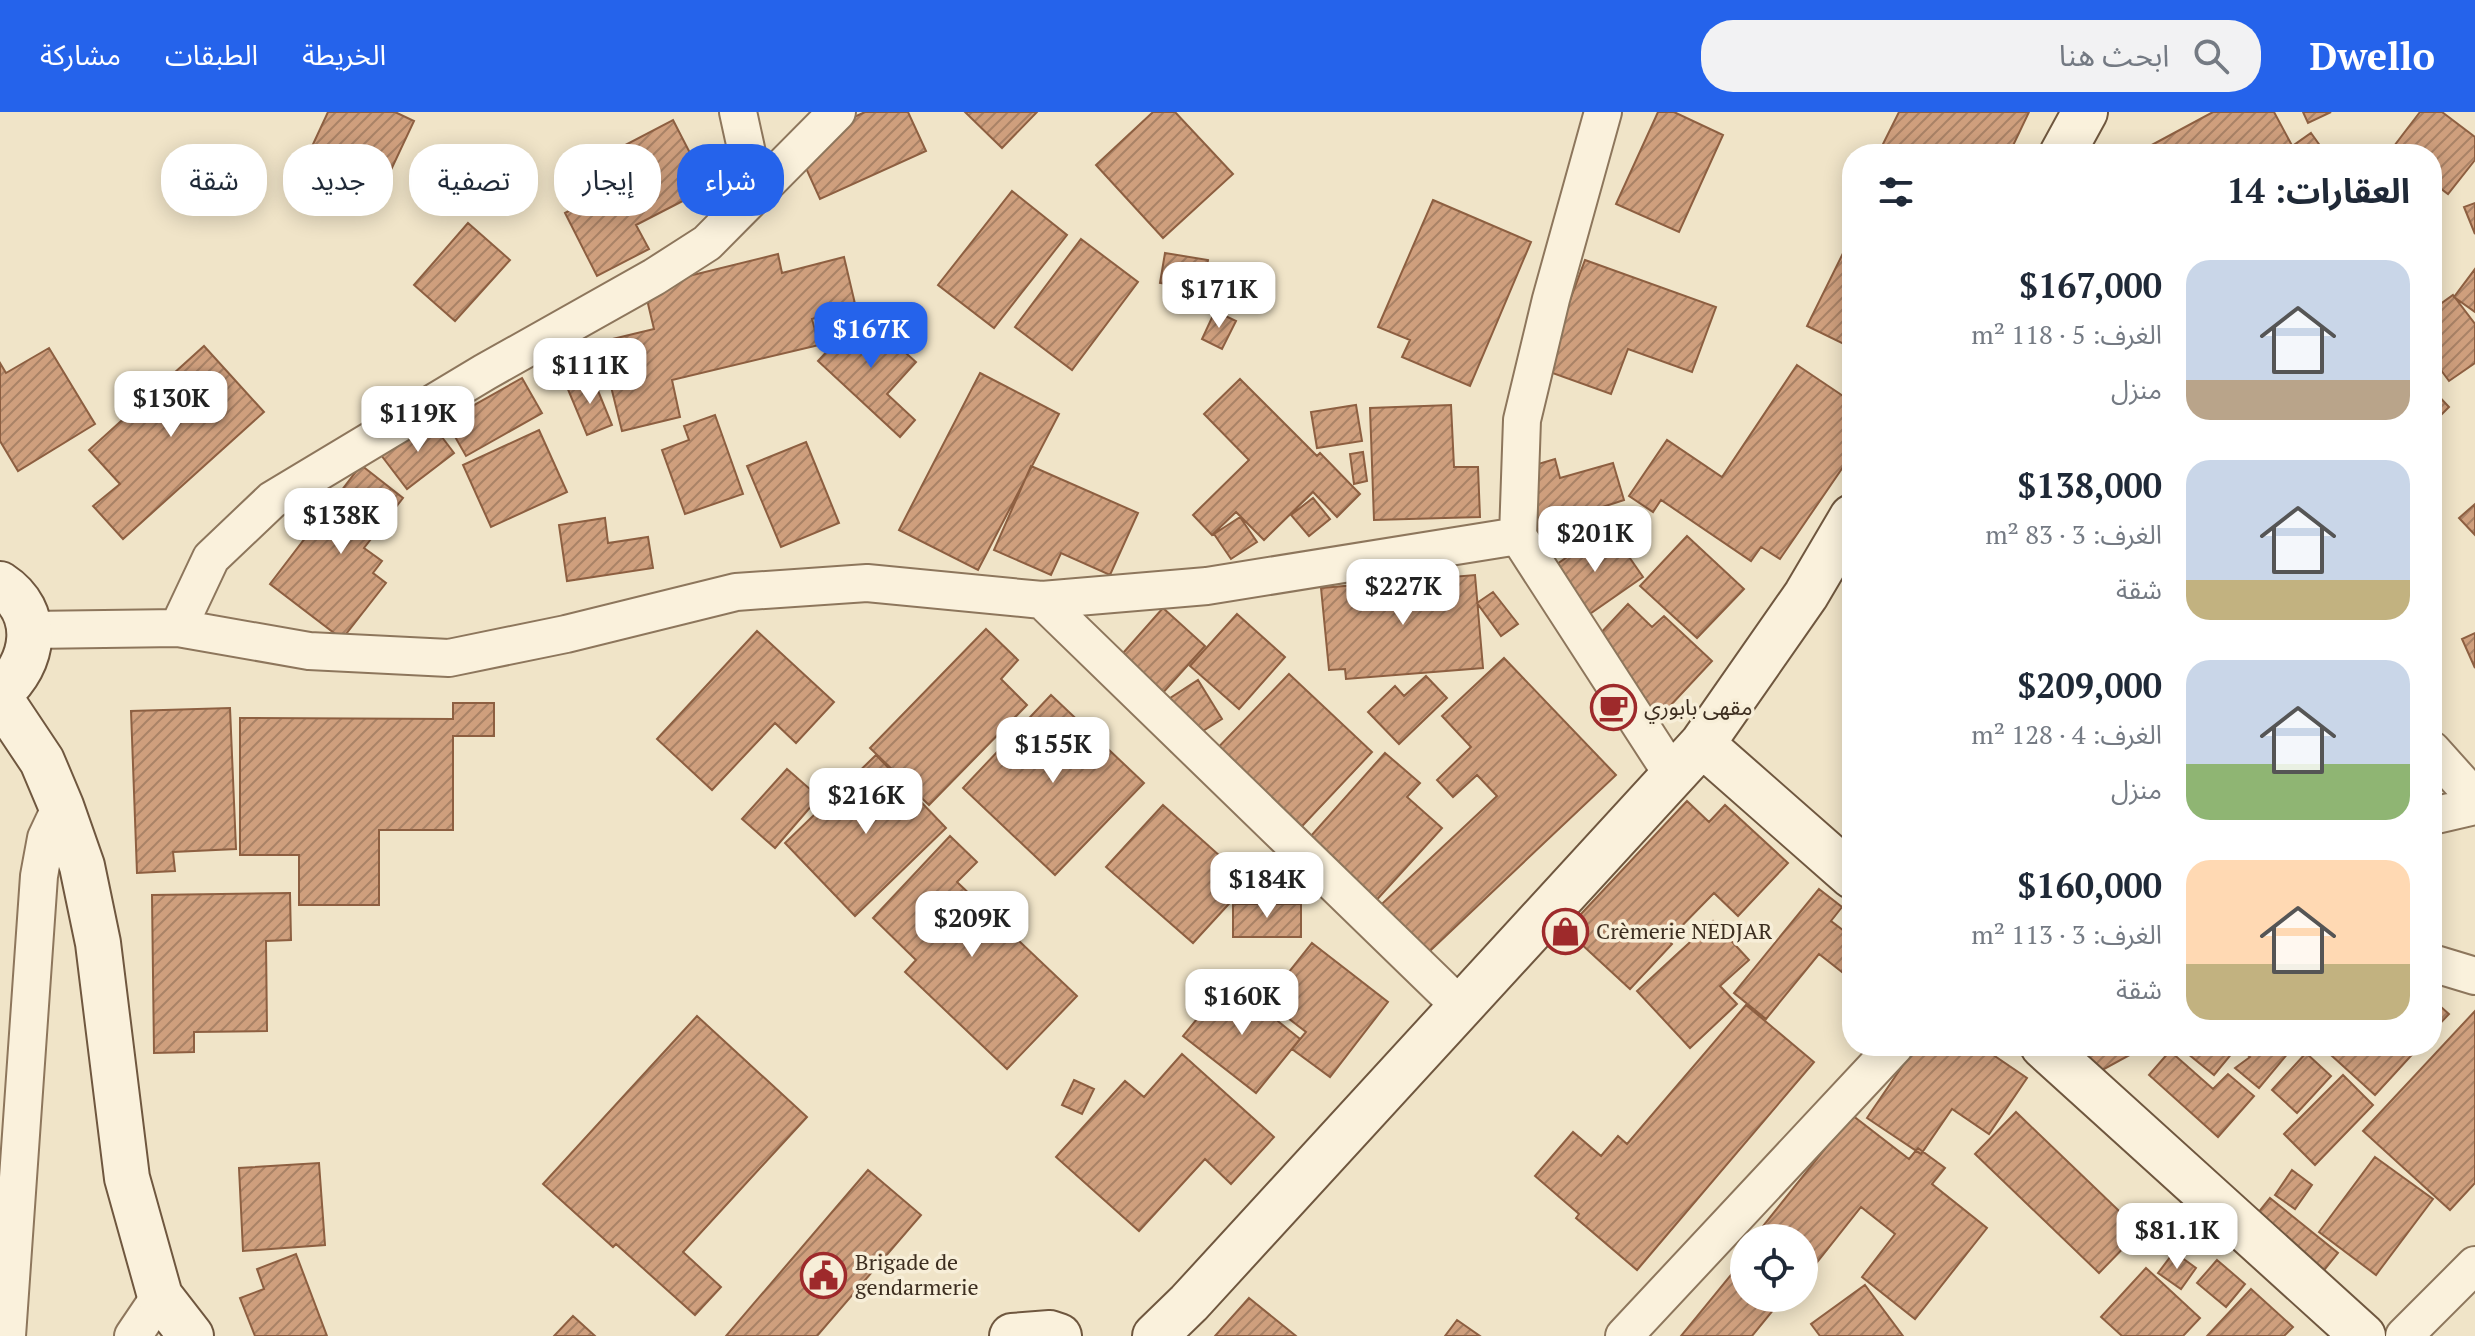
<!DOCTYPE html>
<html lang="ar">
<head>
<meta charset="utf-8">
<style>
  :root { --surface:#fff; --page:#f2f2f3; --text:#1f2937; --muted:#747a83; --accent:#2563eb }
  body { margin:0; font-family:"PT Serif","Noto Sans Arabic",serif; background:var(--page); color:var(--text); direction:rtl; height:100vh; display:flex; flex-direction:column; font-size:30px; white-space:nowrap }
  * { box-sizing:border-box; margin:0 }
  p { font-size:26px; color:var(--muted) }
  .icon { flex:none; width:44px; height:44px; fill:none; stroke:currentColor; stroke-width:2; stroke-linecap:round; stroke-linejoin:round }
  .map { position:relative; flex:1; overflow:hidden; direction:ltr }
  .details { position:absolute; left:1842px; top:32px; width:600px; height:912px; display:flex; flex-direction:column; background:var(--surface); border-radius:32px; box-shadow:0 4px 20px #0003; direction:rtl }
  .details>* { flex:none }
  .hud { position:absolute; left:24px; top:32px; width:760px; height:72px; direction:rtl; display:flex; gap:16px }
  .buttons { position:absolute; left:1730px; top:1112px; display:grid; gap:16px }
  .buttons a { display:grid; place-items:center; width:88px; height:88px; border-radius:50%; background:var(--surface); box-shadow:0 4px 20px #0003; font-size:40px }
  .price { position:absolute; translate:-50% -68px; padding:0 18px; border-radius:16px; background:#fff; color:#222; font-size:26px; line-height:52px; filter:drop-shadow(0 2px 4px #0008) }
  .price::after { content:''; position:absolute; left:50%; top:48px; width:24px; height:18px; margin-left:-12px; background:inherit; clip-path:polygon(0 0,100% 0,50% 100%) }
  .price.current { background:var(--accent); color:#fff }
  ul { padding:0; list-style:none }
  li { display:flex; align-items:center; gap:24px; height:200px; padding:0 32px }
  li span { display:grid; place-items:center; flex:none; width:224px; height:160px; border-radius:24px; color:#555 }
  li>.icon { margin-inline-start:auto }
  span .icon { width:96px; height:96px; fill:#fffc; stroke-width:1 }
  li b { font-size:34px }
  h2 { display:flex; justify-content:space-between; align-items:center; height:96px; padding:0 32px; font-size:34px }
  .tag { padding:0 28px; border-radius:32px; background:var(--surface); box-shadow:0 4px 20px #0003; font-size:28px; line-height:72px }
  .tag.current { background:var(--accent); color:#fff }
  header { display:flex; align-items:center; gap:48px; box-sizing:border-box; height:112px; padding:0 40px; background:var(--accent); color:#fff }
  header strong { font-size:38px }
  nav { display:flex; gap:44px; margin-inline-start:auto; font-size:28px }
  .search { width:560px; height:72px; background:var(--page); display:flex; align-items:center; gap:20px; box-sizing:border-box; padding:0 28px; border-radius:32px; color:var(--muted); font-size:30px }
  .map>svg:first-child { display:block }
  .building { fill:url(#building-hatch); stroke:#8d5f41; stroke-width:2 }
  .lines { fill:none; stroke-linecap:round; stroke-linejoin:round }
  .street-casing { stroke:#8d765c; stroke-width:40 }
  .secondary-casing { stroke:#6f573f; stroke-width:48 }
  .street { stroke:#faf1dc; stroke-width:36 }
  .secondary { stroke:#faf1dc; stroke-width:44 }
  .labels { text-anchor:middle; stroke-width:7; stroke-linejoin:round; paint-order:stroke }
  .poi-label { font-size:22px; fill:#3d2e20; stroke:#f7eed8; text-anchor:start }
</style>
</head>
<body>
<header>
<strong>Dwello</strong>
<div class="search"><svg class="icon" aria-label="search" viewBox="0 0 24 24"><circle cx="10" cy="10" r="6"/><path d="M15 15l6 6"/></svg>ابحث هنا</div>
<nav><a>الخريطة</a><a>الطبقات</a><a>مشاركة</a></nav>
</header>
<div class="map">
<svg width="2475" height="1224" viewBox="0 0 2475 1224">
  <defs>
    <pattern id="building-hatch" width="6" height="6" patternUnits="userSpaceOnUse" patternTransform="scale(2)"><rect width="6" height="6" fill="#cf9f7d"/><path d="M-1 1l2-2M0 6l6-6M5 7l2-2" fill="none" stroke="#a98266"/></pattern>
  </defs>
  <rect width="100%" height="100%" fill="#f0e4c8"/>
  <!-- building -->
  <path class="building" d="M328,0H395L414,9L375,92L301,58Z
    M865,0H908L926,39L820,87L795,32Z
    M965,0H1037L1002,36Z
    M1153,0H1175L1233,62L1163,126L1096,53Z
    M1658,0H1674L1723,23L1679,120L1616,92Z
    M1899,0H2029L2009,42H1878Z
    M2213,0H2274L2295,39L2289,42H2135Z
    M2303,0H2331L2308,11Z
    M2420,0H2442L2475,25V48L2448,82L2432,70V42H2388Z
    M673,8L708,76L636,113L649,137L597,164L565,101L602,81L587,53Z
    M2311,21L2326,42H2281Z
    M1012,79L1067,123L994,216L938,173Z
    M1433,88L1531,130L1470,274L1402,245L1410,228L1378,215Z
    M2475,91V122L2464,95Z
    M468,111L510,148L455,209L414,173Z
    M1852,123V236L1807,214Z
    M1081,127L1138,170L1072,258L1015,215Z
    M1165,141L1208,148L1203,178L1160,171Z
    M778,142L782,161L844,145L856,196L812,207L819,233L672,268L680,305L622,319L600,230L654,217L644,175Z
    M1585,148L1716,195L1692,260L1628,237L1611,282L1544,258Z
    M2475,157V200L2454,185Z
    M2453,183L2475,212V251L2449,269L2432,246V198Z
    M1215,199L1236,209L1222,237L1202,227Z
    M862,202L916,250L887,282L915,308L900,325L818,249Z
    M204,234L264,300L123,427L93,394L120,372L89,338Z
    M49,236L95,312L18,359L0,329V251L6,261Z
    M1797,253L1852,290V342L1780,447L1761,435L1751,449L1661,388L1653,400L1629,384L1667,328L1722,365Z
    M980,261L1059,302L978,458L899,418Z
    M592,264L612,313L587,323L567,275Z
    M522,266L542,301L466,344L446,309Z
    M1240,267L1317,344L1320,341L1360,382L1337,405L1313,380L1264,428L1236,400L1212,423L1193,403L1249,348L1204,302Z
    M2432,277L2449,295L2432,312Z
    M1356,293L1362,329L1317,336L1311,300Z
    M1451,293L1454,355H1478L1480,405L1374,408L1370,296Z
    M715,303L743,382L685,402L662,338L689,328L684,314Z
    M429,308L454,341L407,377L381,343Z
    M539,318L567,380L491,415L463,353Z
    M806,330L839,411L781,435L747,354Z
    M1363,340L1367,369L1354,372L1350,342Z
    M1555,347L1560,366L1613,351L1624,388L1587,400L1596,430L1544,446L1518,358Z
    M361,353L403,386L364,436L382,449L373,461L386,471L342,527L270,472Z
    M1031,354L1138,401L1110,463L1061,441L1051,463L994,438Z
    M1313,386L1330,407L1309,424L1291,403Z
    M2475,392V423L2459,406Z
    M1240,405L1257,430L1231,447L1214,422Z
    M605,406L608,431L648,425L653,456L567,469L559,413Z
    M1609,416L1643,465L1581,508L1547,459Z
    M1687,424L1744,477L1697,526L1640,474Z
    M1475,463L1483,556L1346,567L1345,557L1329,558L1321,476Z
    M1493,480L1518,512L1501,524L1477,491Z
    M1628,492L1652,515L1664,504L1712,549L1655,610L1582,541Z
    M1163,496L1205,534L1142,604L1100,567Z
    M1237,502L1285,545L1239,597L1190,554Z
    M986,517L1018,548L1001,567L1027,593L929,693L870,636Z
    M757,519L834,590L796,631L775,611L712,678L657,627Z
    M2475,521V556L2462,527Z
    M1504,546L1616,663L1415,853L1369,804L1497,684L1477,663L1453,685L1437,668L1471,635L1442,604Z
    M1289,562L1372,640L1289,728L1206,648Z
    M1426,564L1447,586L1399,632L1368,600L1395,574L1404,584Z
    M1198,568L1222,607L1171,639L1147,601Z
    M1051,583L1144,671L1055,763L963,676Z
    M453,591H494V624H453V718H379V793H299V743H240V606L453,607Z
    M230,596L236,737L173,740L175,759L137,761L131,599Z
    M1385,641L1420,671L1407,685L1442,716L1362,804L1294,743Z
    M876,643L946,716L855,804L785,731Z
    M787,657L819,685L775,736L742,707Z
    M1687,689L1709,710L1725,693L1788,751L1738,804L1714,781L1668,828L1672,832L1630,877L1566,818Z
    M1163,693L1249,770L1193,831L1106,755Z
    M950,724L977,750L957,770L1077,884L1007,957L905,860L916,848L873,806Z
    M1819,777L1842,795L1831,809L1852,825V868L1819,842L1766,907L1734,881Z
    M290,781L291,828L266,829L267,919L194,920V940L154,941L152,783Z
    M1233,792H1301V825H1233Z
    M1713,809L1749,848L1720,874L1737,892L1690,936L1637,879Z
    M1312,831L1388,890L1330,965L1292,937L1306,920L1266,889Z
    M1228,869L1300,927L1256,981L1183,924Z
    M2432,887L2449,902L2432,920Z
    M1746,893L1814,950L1637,1158L1576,1106L1579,1102L1535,1064L1573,1020L1601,1044L1618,1024L1627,1032Z
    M2475,899V1071L2450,1098L2363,1019Z
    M697,904L807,1005L683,1140L721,1175L695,1203L616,1132L613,1135L543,1072Z
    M1916,934H1980L2027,966L1989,1022L1952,997L1921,1042L1867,1006Z
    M2068,934H2135L2137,939L2086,967Z
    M2184,934H2228L2234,939L2214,963L2182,937Z
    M2238,934H2294L2259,976L2235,956L2250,945Z
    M2321,934H2420L2375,983Z
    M2170,939L2213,977L2228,962L2254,984L2218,1025L2149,963Z
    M2306,941L2331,964L2297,1001L2272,978Z
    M1182,942L1274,1025L1231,1072L1205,1047L1139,1119L1056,1045L1125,969L1144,985Z
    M2343,963L2373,993L2315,1053L2284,1022Z
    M1074,968L1094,977L1082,1002L1062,993Z
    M2016,1000L2140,1119L2099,1161L1975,1042Z
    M1852,1003L1909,1047L1918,1036L1945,1056L1932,1072L1987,1116L1915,1207L1862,1165L1895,1122L1861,1095L1814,1154L1804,1146V1126H1778L1763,1114Z
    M2375,1045L2433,1087L2376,1163L2319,1120Z
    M319,1051L325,1133L243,1139L239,1056Z
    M868,1058L921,1103L817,1224H726Z
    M2292,1058L2312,1073L2295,1097L2275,1083Z
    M2270,1086L2338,1141L2312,1173L2245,1117Z
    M2174,1140L2196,1156L2181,1177L2158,1161Z
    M296,1142L327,1224H255L240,1186L264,1177L257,1157Z
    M1744,1147V1186H1783L1752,1224H1681Z
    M2217,1148L2245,1172L2226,1195L2197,1171Z
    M2146,1156L2200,1206L2183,1224H2122L2101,1205Z
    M1865,1173L1903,1224H1820L1811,1212Z
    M2251,1177L2293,1215L2284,1224H2207Z
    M1249,1186L1296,1224H1215Z
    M573,1204L595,1224H554Z
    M1457,1208L1480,1224H1445Z"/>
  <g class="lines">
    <defs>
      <path id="street" d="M738,0L756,82
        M1518,424L1522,308L1551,187L1603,0
        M1042,488L1461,895
        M178,516L211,446L272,388L485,260L654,165L707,131L837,0
        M30,518L178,516L309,539L449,546L566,522L736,480L867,471L1042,488L1207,474L1518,424L1672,662
        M2432,638L2475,686
        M2432,704L2475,694
        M2432,851L2475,864
        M7,1224L39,764L46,726L61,694
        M133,1224L160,1184
        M1624,1224L1895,934
        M2404,1224L2475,1153"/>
      <path id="secondary" d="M2062,42L2085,0
        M0,472C43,500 35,551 0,581
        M0,586L42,649L61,694L82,754L98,831L127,1066L160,1184L191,1224
        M1702,632L1852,764
        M2043,934L2363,1224
        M1012,1224L1050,1221L1059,1224
        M1155,1224L1189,1191L1702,632L1806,483L1852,405"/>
    </defs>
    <!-- street casing -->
    <use href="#street" class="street-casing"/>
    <!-- secondary casing -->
    <use href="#secondary" class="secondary-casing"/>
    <!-- street -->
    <use href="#street" class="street"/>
    <!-- secondary -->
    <use href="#secondary" class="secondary"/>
  </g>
  <!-- icons -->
  <defs>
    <symbol id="cafe-ring" viewBox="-11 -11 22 22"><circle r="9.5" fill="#f7eed8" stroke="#9e2a2b" stroke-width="1.5"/><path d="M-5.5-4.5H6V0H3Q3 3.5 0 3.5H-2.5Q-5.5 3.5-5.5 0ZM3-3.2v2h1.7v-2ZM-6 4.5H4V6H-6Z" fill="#9e2a2b"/></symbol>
    <symbol id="shop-ring" viewBox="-11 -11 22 22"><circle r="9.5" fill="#f7eed8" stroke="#9e2a2b" stroke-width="1.5"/><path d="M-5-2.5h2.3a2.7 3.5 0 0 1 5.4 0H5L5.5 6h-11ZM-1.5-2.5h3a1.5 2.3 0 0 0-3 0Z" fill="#9e2a2b"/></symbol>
    <symbol id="civic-ring" viewBox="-11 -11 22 22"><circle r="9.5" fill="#f7eed8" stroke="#9e2a2b" stroke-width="1.5"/><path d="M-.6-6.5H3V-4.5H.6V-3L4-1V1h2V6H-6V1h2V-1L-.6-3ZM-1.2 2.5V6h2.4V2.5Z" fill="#9e2a2b"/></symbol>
  </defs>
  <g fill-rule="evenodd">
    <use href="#cafe-ring" x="1588" y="570" width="51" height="51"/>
    <use href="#shop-ring" x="1540" y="794" width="51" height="51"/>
    <use href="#civic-ring" x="798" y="1138" width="51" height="51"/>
  </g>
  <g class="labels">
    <!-- poi labels -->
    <g class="poi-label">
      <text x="1644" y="603">مقهى بابوري</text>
      <text x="1596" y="827">Crèmerie NEDJAR</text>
      <text x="855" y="1158">Brigade de<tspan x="855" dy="25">gendarmerie</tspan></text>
    </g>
  </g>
</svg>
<div class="buttons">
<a><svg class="icon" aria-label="locate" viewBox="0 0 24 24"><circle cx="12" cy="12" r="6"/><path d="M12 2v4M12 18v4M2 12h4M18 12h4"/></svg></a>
</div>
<b class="price" style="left:1219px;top:218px">$171K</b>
<b class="price current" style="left:871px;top:258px">$167K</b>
<b class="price" style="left:590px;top:294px">$111K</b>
<b class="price" style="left:171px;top:327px">$130K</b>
<b class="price" style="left:418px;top:342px">$119K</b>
<b class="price" style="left:341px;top:444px">$138K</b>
<b class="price" style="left:1595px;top:462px">$201K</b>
<b class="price" style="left:1403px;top:515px">$227K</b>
<b class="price" style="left:1053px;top:673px">$155K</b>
<b class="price" style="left:866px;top:724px">$216K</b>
<b class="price" style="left:1267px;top:808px">$184K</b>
<b class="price" style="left:972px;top:847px">$209K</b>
<b class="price" style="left:1242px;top:925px">$160K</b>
<b class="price" style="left:2177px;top:1159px">$81.1K</b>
<div class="hud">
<a class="tag current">شراء</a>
<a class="tag">إيجار</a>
<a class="tag">تصفية</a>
<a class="tag">جديد</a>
<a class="tag">شقة</a>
</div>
<section class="details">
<h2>العقارات: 14<svg class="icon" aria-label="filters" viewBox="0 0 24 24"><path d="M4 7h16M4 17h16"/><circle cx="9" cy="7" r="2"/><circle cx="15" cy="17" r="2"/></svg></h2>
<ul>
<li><span style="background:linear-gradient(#c9d6e8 75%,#b9a48a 0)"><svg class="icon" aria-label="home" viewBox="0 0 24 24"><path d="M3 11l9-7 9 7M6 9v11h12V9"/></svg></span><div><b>$167,000</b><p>الغرف: 5 · 118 m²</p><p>منزل</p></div></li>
<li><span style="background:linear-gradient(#c9d6e8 75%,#c2b280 0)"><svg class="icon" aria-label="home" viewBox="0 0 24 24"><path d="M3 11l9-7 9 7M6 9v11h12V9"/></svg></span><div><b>$138,000</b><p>الغرف: 3 · 83 m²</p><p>شقة</p></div></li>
<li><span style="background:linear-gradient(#c9d6e8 65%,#8fb573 0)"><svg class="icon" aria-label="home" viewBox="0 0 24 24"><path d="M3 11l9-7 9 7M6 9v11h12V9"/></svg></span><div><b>$209,000</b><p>الغرف: 4 · 128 m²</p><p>منزل</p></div></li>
<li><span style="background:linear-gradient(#ffd9b3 65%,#c2b280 0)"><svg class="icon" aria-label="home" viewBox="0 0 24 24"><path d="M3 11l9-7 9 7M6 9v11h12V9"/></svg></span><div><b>$160,000</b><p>الغرف: 3 · 113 m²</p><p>شقة</p></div></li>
</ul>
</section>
</div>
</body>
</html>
